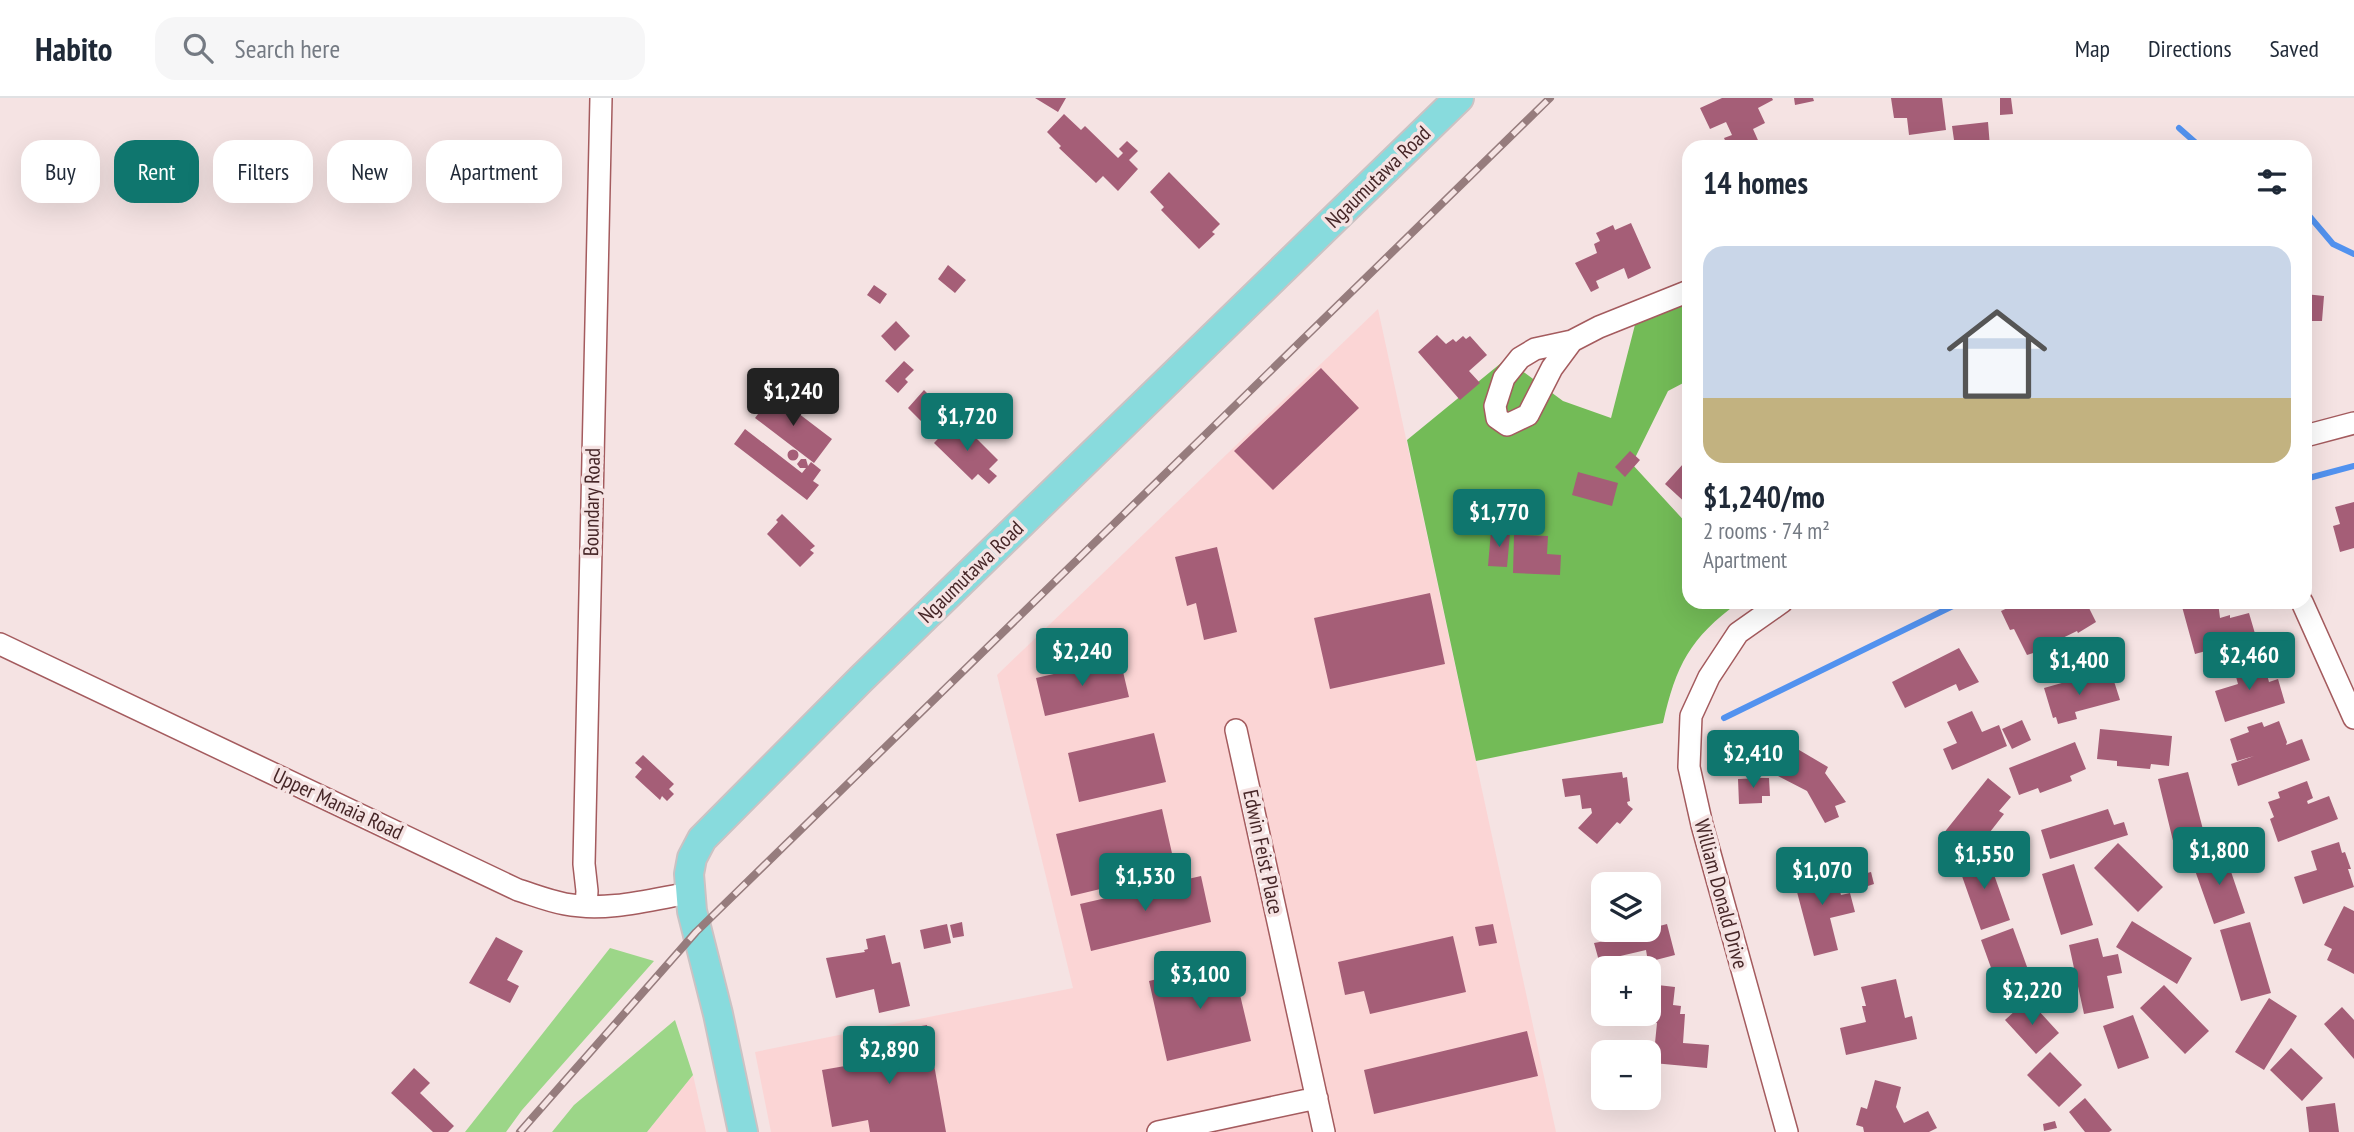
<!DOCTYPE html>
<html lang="en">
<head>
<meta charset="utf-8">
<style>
  :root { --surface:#fff; --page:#f6f6f7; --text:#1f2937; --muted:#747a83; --line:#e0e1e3; --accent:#0f766e }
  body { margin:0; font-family:"PT Sans Narrow",sans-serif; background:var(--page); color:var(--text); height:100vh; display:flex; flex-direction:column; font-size:26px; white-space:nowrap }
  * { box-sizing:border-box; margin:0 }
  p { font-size:23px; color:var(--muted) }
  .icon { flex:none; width:38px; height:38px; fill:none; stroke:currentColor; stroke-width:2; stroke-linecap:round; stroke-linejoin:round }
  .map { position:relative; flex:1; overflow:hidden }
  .drawer { position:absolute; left:1682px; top:42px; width:630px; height:469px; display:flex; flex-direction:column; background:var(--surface); border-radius:21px; box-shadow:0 7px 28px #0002 }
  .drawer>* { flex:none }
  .banner { position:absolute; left:21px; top:42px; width:665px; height:63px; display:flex; gap:14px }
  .buttons { position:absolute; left:1591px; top:774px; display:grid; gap:14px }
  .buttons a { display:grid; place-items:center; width:70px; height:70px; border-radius:14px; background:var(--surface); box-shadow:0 7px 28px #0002; font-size:35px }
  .price { position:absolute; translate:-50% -60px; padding:0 16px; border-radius:7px; background:var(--accent); color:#fff; font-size:23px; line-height:46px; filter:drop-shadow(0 2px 4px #0008) }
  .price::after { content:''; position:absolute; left:50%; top:42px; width:21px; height:16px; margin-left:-10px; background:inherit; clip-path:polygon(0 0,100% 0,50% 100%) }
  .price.current { background:#222; color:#fff }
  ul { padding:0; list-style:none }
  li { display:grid; align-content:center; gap:14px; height:371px; padding:0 21px }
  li+li { border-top:2px solid var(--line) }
  li span { display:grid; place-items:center; height:217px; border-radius:21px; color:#555 }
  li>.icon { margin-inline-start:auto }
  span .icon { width:126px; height:126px; fill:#fffc; stroke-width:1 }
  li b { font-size:30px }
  h2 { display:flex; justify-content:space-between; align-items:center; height:84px; padding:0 21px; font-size:30px }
  .tag { padding:0 24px; border-radius:21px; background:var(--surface); box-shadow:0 7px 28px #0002; font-size:24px; line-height:63px }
  .tag.current { background:var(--accent); color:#fff }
  header { display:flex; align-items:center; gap:42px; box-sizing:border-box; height:98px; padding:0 35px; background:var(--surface); border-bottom:2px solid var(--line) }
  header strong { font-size:33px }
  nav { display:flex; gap:38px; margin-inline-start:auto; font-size:24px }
  .search { width:490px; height:63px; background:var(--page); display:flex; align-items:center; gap:18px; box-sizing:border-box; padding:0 24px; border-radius:21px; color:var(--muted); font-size:26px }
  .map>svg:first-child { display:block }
  .built { fill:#fbd5d5 }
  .green { fill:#9cd688 }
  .forest { fill:#73bb57 }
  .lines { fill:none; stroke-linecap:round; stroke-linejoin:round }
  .stream { stroke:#5292ef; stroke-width:6 }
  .building { fill:#a55e77 }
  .minor-casing { stroke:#a45b5e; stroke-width:24 }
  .major-casing { stroke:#cbc2c3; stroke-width:32 }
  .minor { stroke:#fff; stroke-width:21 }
  .major { stroke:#88dbdd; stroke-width:28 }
  .rail-casing { stroke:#967c7d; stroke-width:8 }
  .rail { stroke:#f5e3e3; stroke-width:5; stroke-dasharray:16; stroke-linecap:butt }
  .labels { text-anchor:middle; stroke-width:7; stroke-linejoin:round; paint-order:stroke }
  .street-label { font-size:21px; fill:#462627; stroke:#f5e3e3 }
</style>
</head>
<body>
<header>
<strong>Habito</strong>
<div class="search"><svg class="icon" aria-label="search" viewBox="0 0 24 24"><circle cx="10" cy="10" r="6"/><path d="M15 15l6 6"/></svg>Search here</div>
<nav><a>Map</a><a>Directions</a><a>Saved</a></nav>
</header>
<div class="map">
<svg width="2354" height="1034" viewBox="0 0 2354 1034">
  <rect width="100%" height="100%" fill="#f5e3e3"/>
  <!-- built -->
  <path class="built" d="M1378,211L1556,1034H771L755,954L1073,890L997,577Z
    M693,977L706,1034H647Z"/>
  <!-- green -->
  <path class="green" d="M610,850L654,863L522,1012L506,1034H465Z
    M675,922L693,977L647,1034H552L574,1007Z"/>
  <!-- forest -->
  <path class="forest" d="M1689,187V282L1668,293L1632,366L1689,428V504H1739C1690,540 1676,567 1663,625L1476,663L1407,342L1506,261L1563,303L1611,320L1637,219Z"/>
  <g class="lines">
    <!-- stream -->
    <path class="stream" d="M2179,30L2196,45L2207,49
      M2305,113L2333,146L2354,156
      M2305,381L2354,368
      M1724,620L1961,504"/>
  </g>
  <!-- building -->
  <path class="building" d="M1035,0H1066L1058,14Z
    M1722,0H1772L1773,2L1758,10L1765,25L1753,31L1761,49H1728L1724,40L1732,37L1726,24L1710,31L1700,10Z
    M1794,0H1813L1814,3L1795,7Z
    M1891,0H1942L1946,32L1909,37L1907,20H1894Z
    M2000,0H2011L2013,16L2000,17Z
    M1064,16L1081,32L1085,28L1118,60L1123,55L1119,51L1127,43L1138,53L1129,62L1138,71L1118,93L1103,78L1096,85L1059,50L1061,48L1047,34Z
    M1988,24L1990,49H1955L1952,28Z
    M1169,74L1220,126L1212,134L1215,136L1199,151L1161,112L1164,109L1150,94Z
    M1631,125L1651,170L1628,181L1624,170L1596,183L1599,190L1591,194L1575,165L1597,155L1594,146L1600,143L1596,135L1613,127L1615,132Z
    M948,167L966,182L955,195L938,181Z
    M874,187L887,196L880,206L867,197Z
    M2305,196L2324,198L2322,223H2305Z
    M896,223L910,238L895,253L881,238Z
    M1437,237L1446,246L1453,241L1456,244L1463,238L1466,241L1470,238L1487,257L1469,273L1480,285L1460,302L1418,254Z
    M904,263L914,272L905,281L908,284L898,295L885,283Z
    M1321,270L1359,310L1273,392L1234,353Z
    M924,292L938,306L921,323L908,310Z
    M773,296L832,341L814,365L755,320Z
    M952,326L956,330L958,327L963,332L965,329L998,362L989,371L997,378L989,386L978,376L972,382L934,345Z
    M745,331L802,375L806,370H800L797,366L801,361H806L808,368L811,364L821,372L813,383L819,387L807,402L734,346Z
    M787.5 357a5.5 5.5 0 1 1 11 0a5.5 5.5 0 1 1-11 0Z
    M1630,353L1640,362L1625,379L1615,369Z
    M1683,366L1689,371V408L1665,386Z
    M1578,374L1618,385L1612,408L1572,397Z
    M2354,404V450L2340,454L2333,428L2340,426L2335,409Z
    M782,416L815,448L810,452L814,455L800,469L767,436L778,424L776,422Z
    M1491,433L1510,435L1507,469L1488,468Z
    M1514,437L1548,438L1547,456L1561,457L1560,477L1513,475Z
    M1217,449L1237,534L1204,542L1196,505L1187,508L1175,459Z
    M1430,495L1445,566L1330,591L1314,520Z
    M2021,504H2025L2027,507L2034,504H2086L2096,524L2078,535L2077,533L2044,549L2045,551L2027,557L2014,531L2010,532L2001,513Z
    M2218,504L2220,520L2230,517V520L2249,515L2256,539L2195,556L2181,505Z
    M1959,550L1979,584L1959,593L1956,586L1905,610L1892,584Z
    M1120,561L1129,599L1045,618L1036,580Z
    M2263,562L2269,584L2278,581L2285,605L2225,624L2215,593L2238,586L2233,568Z
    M2083,579L2084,583L2099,579L2100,583L2113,580L2120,602L2075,614L2077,621L2058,626L2056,619L2053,620L2044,590Z
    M1972,613L1982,634L1999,627L2007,648L1952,672L1943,651L1957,645L1947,624Z
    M2022,622L2031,642L2012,651L2002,631Z
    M2279,623L2287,644L2286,647L2302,641L2310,662L2238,688L2231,666L2254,658L2237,663L2230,641L2249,634L2247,629L2262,624L2264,629Z
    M2100,631L2172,638L2169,668L2151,666L2150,671L2117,668V663L2097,661Z
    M1154,635L1166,684L1079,704L1068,655Z
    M2075,644L2086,671L2070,678L2072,683L2040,695L2038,690L2019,697L2009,670Z
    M1794,649L1828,669L1825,675L1846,704L1835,708L1839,719L1825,725L1807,693L1774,676H1760V651H1785L1792,655Z
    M643,657L674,686L669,691L674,696L667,703L662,698L660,702L635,679L642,671L635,665Z
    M1622,674L1623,680L1627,679L1630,703L1627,704L1628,707L1633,711L1620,726L1617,724L1597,746L1578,730L1592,715L1591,710L1582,711L1580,697L1565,699L1562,681Z
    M2188,674L2206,743L2175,751L2158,681Z
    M1761,680H1769L1770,698H1762V705L1739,706L1738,681Z
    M1988,680L2011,699L1999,713L2004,716L1983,743L1978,739L1966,755L1943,736Z
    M2307,683L2313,700L2307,703L2308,706L2329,698L2338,721L2278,744L2270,721L2274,719L2268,704L2280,700L2278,694Z
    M1162,711L1176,773L1071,798L1056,736Z
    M2108,711L2114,727L2124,724L2128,737L2050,761L2041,732Z
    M2339,744L2342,755L2345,754L2351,771H2348L2354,789L2303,806L2294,779L2317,772L2311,753Z
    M2118,745L2163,789L2138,814L2094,770Z
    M2224,753L2245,815L2214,826L2192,764Z
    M1986,754L2010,822L1981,832L1957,764Z
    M2074,766L2093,827L2061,837L2042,776Z
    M1834,769L1841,797L1850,795L1855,814L1830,820L1838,852L1814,858L1793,779Z
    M1871,774L1874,786L1859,791L1855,778Z
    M1201,778L1211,824L1091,853L1080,806Z
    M2344,808L2354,813V876L2327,862L2332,851L2324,847Z
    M2132,823L2192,860L2177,886L2116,849Z
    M962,824L964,838L953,840L950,827Z
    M2250,824L2271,895L2241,903L2220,832Z
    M947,826L951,845L924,851L920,832Z
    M1493,826L1497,845L1479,848L1475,829Z
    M1667,826L1675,857L1648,864L1646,852L1599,863L1594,845L1605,843L1603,831H1648Z
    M2013,830L2035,891L2003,903L1981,842Z
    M885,837L892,866L900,864L910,908L879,915L874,891L836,900L826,860L865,854L864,852L868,851L866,841Z
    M1453,838L1466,894L1370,916L1364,893L1345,897L1338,864Z
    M496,839L523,853L507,882L519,888L510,905L469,885Z
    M2098,840L2103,859L2118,856L2122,875L2107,878L2114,910L2084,916L2069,847Z
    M1232,863L1251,943L1167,963L1149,883Z
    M1896,881L1905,920L1912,918L1917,941L1846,957L1840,930L1866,924L1862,908H1866L1861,889Z
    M1649,886L1675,889L1673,907L1681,908L1680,916H1685L1683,945L1709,947L1707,970L1653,965L1657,925L1646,924Z
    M2164,887L2209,933L2185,956L2140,910Z
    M2269,900L2297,918L2264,972L2235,954Z
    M2028,901L2059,935L2036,956L2005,922Z
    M2342,909L2354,922V961L2324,926Z
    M2133,917L2149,960L2118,971L2103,928Z
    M927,927L946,1034H870L868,1022L832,1029L822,972L868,964L863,938Z
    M1527,933L1538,978L1374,1016L1364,972Z
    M2291,950L2323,980L2302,1003L2270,972Z
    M2050,954L2082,987L2059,1009L2027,977Z
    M414,970L430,985L420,995L454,1028L448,1034H433L391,995Z
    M1875,982L1901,989L1896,1009L1904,1025L1928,1013L1937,1030L1929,1034H1864L1863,1029L1856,1027L1861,1009L1867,1011Z
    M2085,1000L2112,1032L2109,1034H2085L2069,1014Z
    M2335,1005L2339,1034H2309L2306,1009Z
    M2055,1023L2057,1030L2044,1033L2043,1026Z"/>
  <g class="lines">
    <defs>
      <path id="minor" d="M1572,243L1552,270L1528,317L1507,327L1497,320L1495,308L1504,280L1520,260L1535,251L1572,243L1599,229L1689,193
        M2305,338L2354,325
        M1782,504L1738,535L1709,579L1691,618L1689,669L1702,727L1787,1034
        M2302,504L2354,620
        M0,546L518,792C534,797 549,803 565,806C606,814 649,802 689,795
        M1236,632L1324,1034
        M586,808L587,793L584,766L601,0
        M1158,1034L1317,1000"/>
      <path id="major" d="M743,1034L718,916L692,813L689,776L692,760L702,741L861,581L1459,0"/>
    </defs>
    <!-- minor casing -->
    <use href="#minor" class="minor-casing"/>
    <!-- major casing -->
    <use href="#major" class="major-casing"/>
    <!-- minor -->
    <use href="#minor" class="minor"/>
    <!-- major -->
    <use href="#major" class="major"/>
    <defs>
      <path id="rail" d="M520,1034L696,834L1550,0"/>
    </defs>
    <!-- rail casing -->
    <use href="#rail" class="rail-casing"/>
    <!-- rail -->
    <use href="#rail" class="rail"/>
  </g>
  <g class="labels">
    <!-- street labels -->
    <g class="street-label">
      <text transform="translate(1378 79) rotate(-44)" y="7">Ngaumutawa Road</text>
      <text transform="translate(592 404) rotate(-89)" y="7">Boundary Road</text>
      <text transform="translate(971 474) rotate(-44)" y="7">Ngaumutawa Road</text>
      <text transform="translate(338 706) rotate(25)" y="7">Upper Manaia Road</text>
      <text transform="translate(1263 754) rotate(78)" y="7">Edwin Feist Place</text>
      <text transform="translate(1721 796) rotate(75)" y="7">William Donald Drive</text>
    </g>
  </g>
</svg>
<div class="buttons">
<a><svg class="icon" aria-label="layers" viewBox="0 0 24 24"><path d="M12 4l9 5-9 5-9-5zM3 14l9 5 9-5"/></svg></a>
<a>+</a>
<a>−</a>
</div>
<b class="price current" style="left:793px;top:330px">$1,240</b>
<b class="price" style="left:967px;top:355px">$1,720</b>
<b class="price" style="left:1499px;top:451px">$1,770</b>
<b class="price" style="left:1082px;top:590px">$2,240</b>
<b class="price" style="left:2249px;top:594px">$2,460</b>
<b class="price" style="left:2079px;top:599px">$1,400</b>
<b class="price" style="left:1753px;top:692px">$2,410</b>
<b class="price" style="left:2219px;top:789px">$1,800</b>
<b class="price" style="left:1984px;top:793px">$1,550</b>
<b class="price" style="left:1822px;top:809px">$1,070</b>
<b class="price" style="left:1145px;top:815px">$1,530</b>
<b class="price" style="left:1200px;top:913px">$3,100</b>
<b class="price" style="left:2032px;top:929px">$2,220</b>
<b class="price" style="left:889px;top:988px">$2,890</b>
<div class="banner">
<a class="tag">Buy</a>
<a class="tag current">Rent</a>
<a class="tag">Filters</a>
<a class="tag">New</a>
<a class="tag">Apartment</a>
</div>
<section class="drawer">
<h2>14 homes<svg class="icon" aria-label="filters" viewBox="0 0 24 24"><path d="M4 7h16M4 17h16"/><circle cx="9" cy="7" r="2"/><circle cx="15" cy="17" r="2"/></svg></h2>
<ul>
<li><span style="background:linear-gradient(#c9d6e8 70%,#c2b280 0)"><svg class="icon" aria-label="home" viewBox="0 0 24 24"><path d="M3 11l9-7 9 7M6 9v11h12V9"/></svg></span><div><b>$1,240/mo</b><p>2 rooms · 74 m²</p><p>Apartment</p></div></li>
</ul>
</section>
</div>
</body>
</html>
